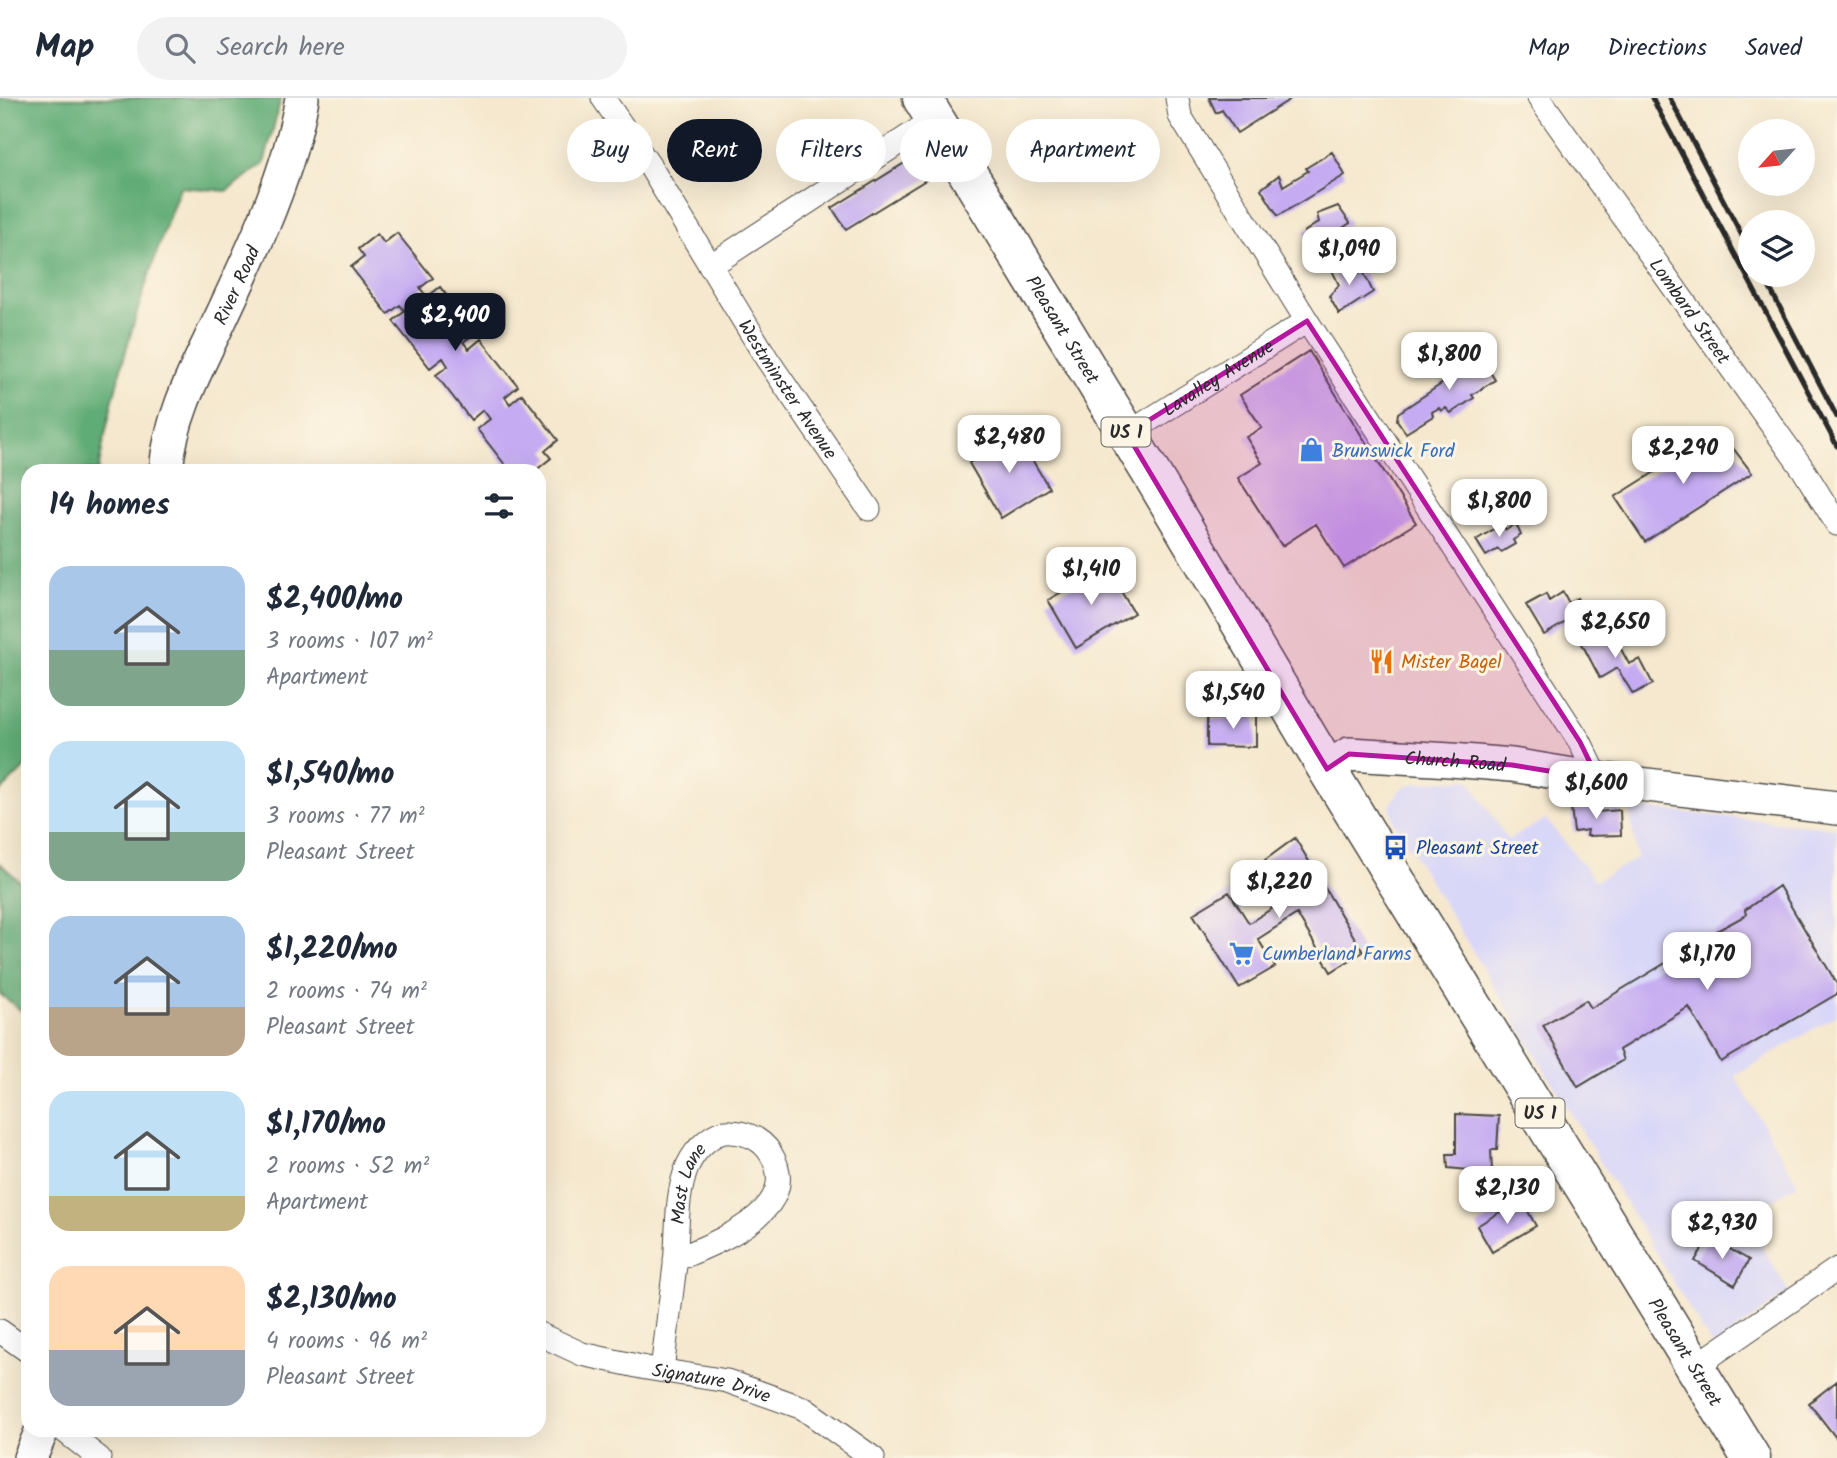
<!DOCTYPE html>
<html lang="en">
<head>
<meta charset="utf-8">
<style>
  :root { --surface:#fff; --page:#f2f2f3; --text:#1f2937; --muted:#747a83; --line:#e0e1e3; --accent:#111827 }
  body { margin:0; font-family:Kalam,sans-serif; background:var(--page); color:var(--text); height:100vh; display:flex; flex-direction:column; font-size:26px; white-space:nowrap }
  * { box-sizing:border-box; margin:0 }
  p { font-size:23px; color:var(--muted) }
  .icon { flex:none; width:38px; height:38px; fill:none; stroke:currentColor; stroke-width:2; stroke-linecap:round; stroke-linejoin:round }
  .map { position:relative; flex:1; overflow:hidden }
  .panel { position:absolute; left:21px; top:366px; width:525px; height:973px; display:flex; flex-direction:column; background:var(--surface); border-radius:21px; box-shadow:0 7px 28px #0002 }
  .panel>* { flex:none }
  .hud { position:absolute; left:567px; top:21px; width:665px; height:63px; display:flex; gap:14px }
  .needle { width:46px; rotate:243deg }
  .tools { position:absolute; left:1738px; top:21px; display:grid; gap:14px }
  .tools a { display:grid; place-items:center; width:77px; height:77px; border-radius:50%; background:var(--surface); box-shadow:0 7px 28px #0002; font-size:35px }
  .price { position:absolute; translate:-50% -60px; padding:0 16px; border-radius:14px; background:#fff; color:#222; font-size:23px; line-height:46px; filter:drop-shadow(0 2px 4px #0008) }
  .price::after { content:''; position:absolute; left:50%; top:42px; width:21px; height:16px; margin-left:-10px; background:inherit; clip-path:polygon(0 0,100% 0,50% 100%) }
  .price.selected { background:var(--accent); color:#fff }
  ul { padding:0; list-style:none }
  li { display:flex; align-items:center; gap:21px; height:175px; padding:0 28px }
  li span { display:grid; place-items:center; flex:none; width:196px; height:140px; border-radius:21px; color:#555 }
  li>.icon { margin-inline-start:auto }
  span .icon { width:84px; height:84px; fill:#fffc; stroke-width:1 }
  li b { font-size:30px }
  h2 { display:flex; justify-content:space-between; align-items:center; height:84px; padding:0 28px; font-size:30px }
  .chip { padding:0 24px; border-radius:32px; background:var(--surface); box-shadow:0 7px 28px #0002; font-size:24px; line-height:63px }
  .chip.selected { background:var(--accent); color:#fff }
  header { display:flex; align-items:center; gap:42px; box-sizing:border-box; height:98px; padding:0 35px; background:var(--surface); border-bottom:2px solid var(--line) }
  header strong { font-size:33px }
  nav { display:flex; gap:38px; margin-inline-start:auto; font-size:24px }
  .search { width:490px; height:63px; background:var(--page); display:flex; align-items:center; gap:18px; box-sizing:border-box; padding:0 24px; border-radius:38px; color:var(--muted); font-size:26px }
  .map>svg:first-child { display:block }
  .built { fill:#d9d7f8 }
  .forest { fill:#60ac76; stroke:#466c50; stroke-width:2 }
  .building { fill:#c4abf2 }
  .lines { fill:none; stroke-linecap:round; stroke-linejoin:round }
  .street-casing { stroke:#494743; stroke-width:25 }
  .secondary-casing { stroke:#494743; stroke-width:36 }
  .highway-casing { stroke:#494743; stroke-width:41 }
  .street { stroke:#fff; stroke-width:23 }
  .secondary { stroke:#fff; stroke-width:33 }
  .highway { stroke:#fff; stroke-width:38 }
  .rail { stroke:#2b2b2b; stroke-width:5 }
  .marked { fill:#b5179e; fill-opacity:0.2; stroke:#b5179e; stroke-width:5; stroke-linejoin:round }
  .labels { text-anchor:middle; stroke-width:6; stroke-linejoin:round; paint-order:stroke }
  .shield { fill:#fcf5e5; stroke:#6a6863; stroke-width:2 }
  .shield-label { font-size:18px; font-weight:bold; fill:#2b2b2b }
  .street-label { font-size:19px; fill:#2b2b2b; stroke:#fcf5e5 }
  .shop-label { font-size:19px; fill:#366cbe; stroke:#fcf5e5; text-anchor:start }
  .food-label { font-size:19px; fill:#c56008; stroke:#fcf5e5; text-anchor:start }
  .transit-label { font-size:19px; fill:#164399; stroke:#fcf5e5; text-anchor:start }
</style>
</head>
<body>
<header>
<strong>Map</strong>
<div class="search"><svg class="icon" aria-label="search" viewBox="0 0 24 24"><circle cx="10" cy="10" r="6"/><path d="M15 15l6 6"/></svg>Search here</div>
<nav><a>Map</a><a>Directions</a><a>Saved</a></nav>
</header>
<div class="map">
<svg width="1837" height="1360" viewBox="0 0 1837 1360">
  <rect width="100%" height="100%" fill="#fcf5e5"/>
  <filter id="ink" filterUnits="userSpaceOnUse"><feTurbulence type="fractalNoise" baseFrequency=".0143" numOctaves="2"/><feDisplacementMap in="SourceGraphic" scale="14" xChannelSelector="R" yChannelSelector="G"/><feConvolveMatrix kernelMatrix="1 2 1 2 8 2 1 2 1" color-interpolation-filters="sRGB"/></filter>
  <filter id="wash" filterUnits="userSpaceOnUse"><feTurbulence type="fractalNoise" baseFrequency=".00686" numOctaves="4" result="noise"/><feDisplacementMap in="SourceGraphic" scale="28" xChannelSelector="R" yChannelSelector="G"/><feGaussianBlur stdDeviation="1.57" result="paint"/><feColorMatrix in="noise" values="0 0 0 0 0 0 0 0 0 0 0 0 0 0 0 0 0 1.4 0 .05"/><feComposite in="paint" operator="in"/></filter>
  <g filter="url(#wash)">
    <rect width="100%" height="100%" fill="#f5e8ce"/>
    <!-- built -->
    <path class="built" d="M1469,681L1508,742L1546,721L1596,783L1637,760L1629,709L1837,730V917L1735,978L1798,1086L1745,1119L1789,1194L1713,1249L1394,724L1390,708L1400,692L1406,688L1416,685Z"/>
    <!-- forest -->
    <path class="forest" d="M0,0H281L264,66L226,93L180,89C146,181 115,276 98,373H28V666L0,694Z
      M0,765L28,791V918L0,896Z"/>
    <g id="blocks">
      <!-- building -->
      <path class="building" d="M1209,0H1292L1237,35L1222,12L1216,15Z
        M1332,54L1345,77L1278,118L1261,91L1279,77L1283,88L1308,73L1306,70Z
        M916,58L929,80L846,131L832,110Z
        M1338,108L1350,125L1314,149L1304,134L1319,124L1317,116Z
        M397,135L433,180L420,190L427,199L440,189L476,235L463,244L469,251L481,241L518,288L505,299L510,306L522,296L558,342L545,353L551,360L535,373H529L525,368L518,373H510L477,331L490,321L483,312L471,322L436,277L448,268L443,260L430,270L393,223L405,213L400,207L388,216L351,169L364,159L358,151L377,136L384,145Z
        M1348,160L1356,176L1363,173L1373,194L1339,216L1329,198L1339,187L1332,172Z
        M1476,252L1495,282L1472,297L1474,300L1451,315L1446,310L1441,313L1439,310L1432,314L1433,318L1406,335L1397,322L1398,315L1455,277L1450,268Z
        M1309,253L1416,425L1344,470L1316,426L1282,448L1238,380L1262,365L1246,339L1262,330L1240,297Z
        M1015,333L1049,390L1001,420L969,365L990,352V348Z
        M1720,333L1752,375L1645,444L1615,399Z
        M1502,426L1506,432L1516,426L1521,437L1513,442L1515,446L1501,454L1498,451L1486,458L1476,442Z
        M1106,468L1134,515L1076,550L1048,502Z
        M1563,494L1569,505L1577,500L1584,513L1544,537L1526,507L1546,496L1549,503Z
        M1608,527L1629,566L1640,561L1653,586L1633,596L1617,570L1600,580L1581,544Z
        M1232,615L1256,616V649L1207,648V621H1232Z
        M1596,708L1597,714L1620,712L1621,737L1587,738L1588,732L1574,734L1571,709Z
        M1295,740L1363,854L1331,874L1297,816L1258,841L1275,869L1239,890L1193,816L1229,794L1249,825L1287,801L1265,762Z
        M1779,788L1837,886V896L1721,964L1689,909L1619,952L1623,962L1578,989L1543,927L1586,902L1591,910L1712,837L1714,842L1717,840L1715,834L1746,817L1745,812Z
        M1456,1016L1499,1018L1497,1052H1491L1492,1074L1479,1076V1073L1448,1070L1447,1056H1456Z
        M1521,1101L1536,1128L1492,1154L1477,1128Z
        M1709,1139L1749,1162L1735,1187L1695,1163Z
        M1837,1283V1341L1809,1305Z"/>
    </g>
  </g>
  <g filter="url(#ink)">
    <use href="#blocks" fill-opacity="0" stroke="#494743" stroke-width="2"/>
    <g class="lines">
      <defs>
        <g id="street">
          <path id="s1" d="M603,0L651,70L767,261L869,411"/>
          <path d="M1177,0L1180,18L1185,26L1307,223L1580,644L1598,681"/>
          <path id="s2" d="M1539,0L1803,371L1837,426"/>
          <path d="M710,168L935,21"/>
          <path id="s3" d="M1127,336L1307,223"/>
          <path d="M0,1233L28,1253"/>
          <path id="s4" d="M539,1236L582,1256L646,1270L727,1283L803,1310L873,1360"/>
          <path d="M1696,1268L1837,1171"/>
          <path id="s5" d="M662,1272C666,1237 671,1202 675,1167C678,1135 675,1098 688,1067C695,1052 713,1032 731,1034C748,1035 762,1041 771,1056C805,1113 714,1145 675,1162"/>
          <path d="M63,1332L99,1360"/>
        </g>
        <g id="secondary">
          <path id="s6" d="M166,373C170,319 197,270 220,222C253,152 289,77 302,0"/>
          <path id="s7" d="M1327,671L1349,656L1451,662L1512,667L1598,681L1837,710"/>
          <path d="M30,1360L42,1332"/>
        </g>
        <g id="highway">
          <path id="s8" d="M922,0L1154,380L1327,671L1751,1360"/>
        </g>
      </defs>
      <!-- street casing -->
      <use href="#street" class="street-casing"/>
      <!-- secondary casing -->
      <use href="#secondary" class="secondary-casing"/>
      <!-- highway casing -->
      <use href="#highway" class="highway-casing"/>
      <!-- street -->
      <use href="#street" class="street"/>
      <!-- secondary -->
      <use href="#secondary" class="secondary"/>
      <!-- highway -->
      <use href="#highway" class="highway"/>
      <!-- rail -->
      <path class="rail" d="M1652,0L1837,348
        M1670,0L1750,153
        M1763,177L1837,319"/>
    </g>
  </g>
  <!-- marked area -->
  <path class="marked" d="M1307,223L1580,644L1598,681L1512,667L1349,656L1327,671L1127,336Z"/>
  <!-- icons -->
  <defs>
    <symbol id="shop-bare" viewBox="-9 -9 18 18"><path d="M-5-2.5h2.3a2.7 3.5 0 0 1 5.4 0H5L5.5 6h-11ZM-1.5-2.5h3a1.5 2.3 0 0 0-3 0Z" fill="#3f7fe0" stroke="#fcf5e5" stroke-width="2.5" paint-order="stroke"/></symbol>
    <symbol id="restaurant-bare" viewBox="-9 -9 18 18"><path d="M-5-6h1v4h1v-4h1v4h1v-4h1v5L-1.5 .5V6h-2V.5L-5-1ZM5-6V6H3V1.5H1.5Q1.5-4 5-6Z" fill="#e8710a" stroke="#fcf5e5" stroke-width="2.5" paint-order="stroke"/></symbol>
    <symbol id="bus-bare" viewBox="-9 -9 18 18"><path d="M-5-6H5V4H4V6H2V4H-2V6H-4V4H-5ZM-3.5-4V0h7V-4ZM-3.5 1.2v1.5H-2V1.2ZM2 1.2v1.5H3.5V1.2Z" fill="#1a4fb4" stroke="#fcf5e5" stroke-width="2.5" paint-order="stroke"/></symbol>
    <symbol id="supermarket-bare" viewBox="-9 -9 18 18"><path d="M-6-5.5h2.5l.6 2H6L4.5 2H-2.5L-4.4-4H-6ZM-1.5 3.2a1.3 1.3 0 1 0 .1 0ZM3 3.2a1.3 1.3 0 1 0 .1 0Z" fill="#3f7fe0" stroke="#fcf5e5" stroke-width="2.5" paint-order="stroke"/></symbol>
  </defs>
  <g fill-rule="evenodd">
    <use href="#shop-bare" x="1294" y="334" width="35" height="35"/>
    <use href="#restaurant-bare" x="1364" y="546" width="35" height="35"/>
    <use href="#bus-bare" x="1378" y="732" width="35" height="35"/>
    <use href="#supermarket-bare" x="1224" y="838" width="35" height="35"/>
  </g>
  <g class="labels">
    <!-- shield labels -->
    <g class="shield">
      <rect x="1101.5" y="319.5" width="49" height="29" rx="5"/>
      <rect x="1515.5" y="1000.5" width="49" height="29" rx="5"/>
    </g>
    <g class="shield-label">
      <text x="1126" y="340">US 1</text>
      <text x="1540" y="1021">US 1</text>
    </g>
    <!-- street labels -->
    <g class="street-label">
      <text dy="7" stroke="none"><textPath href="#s6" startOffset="200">River Road</textPath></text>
      <text dy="7" stroke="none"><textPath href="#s2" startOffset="261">Lombard Street</textPath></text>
      <text dy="7" stroke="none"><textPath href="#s8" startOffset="271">Pleasant Street</textPath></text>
      <text dy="7" stroke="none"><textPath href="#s3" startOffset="107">Lavalley Avenue</textPath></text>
      <text dy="7" stroke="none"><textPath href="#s1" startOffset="345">Westminster Avenue</textPath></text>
      <text dy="7" stroke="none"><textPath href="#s7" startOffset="133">Church Road</textPath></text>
      <text dy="7" stroke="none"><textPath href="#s5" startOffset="189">Mast Lane</textPath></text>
      <text dy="7" stroke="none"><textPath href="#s8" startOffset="1468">Pleasant Street</textPath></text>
      <text dy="7" stroke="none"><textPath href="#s4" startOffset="180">Signature Drive</textPath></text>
    </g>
    <!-- shop labels -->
    <g class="shop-label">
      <text x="1332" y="359">Brunswick Ford</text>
      <text x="1262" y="862">Cumberland Farms</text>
    </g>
    <!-- food labels -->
    <g class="food-label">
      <text x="1401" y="570">Mister Bagel</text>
    </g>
    <!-- transit labels -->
    <g class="transit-label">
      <text x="1416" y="756">Pleasant Street</text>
    </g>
  </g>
</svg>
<div class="tools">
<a><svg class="needle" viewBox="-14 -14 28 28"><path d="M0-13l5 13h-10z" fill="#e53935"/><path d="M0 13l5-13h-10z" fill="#747a83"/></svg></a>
<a><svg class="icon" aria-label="layers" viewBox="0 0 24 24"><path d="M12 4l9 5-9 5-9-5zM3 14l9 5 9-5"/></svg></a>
</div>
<b class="price" style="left:1349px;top:189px">$1,090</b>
<b class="price selected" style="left:455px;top:255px">$2,400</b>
<b class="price" style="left:1449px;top:294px">$1,800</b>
<b class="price" style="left:1009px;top:377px">$2,480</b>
<b class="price" style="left:1683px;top:388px">$2,290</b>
<b class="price" style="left:1499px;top:441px">$1,800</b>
<b class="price" style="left:1091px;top:509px">$1,410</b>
<b class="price" style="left:1615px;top:562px">$2,650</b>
<b class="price" style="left:1233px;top:633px">$1,540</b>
<b class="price" style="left:1596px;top:723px">$1,600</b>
<b class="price" style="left:1279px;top:822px">$1,220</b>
<b class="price" style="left:1707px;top:894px">$1,170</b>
<b class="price" style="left:1507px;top:1128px">$2,130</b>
<b class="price" style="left:1722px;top:1163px">$2,930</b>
<div class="hud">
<a class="chip">Buy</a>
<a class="chip selected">Rent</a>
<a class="chip">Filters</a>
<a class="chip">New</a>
<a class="chip">Apartment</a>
</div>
<section class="panel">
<h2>14 homes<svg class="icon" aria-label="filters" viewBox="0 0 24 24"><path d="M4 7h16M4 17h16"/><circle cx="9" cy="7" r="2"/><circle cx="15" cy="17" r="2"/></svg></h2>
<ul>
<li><span style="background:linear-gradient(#a9c7e8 60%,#7fa58c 0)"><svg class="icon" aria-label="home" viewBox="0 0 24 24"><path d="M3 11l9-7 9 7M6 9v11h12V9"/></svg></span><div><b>$2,400/mo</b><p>3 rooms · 107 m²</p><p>Apartment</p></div></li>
<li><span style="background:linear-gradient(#bfe0f5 65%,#7fa58c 0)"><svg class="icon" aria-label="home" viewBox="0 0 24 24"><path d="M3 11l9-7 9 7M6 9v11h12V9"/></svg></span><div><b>$1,540/mo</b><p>3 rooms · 77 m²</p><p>Pleasant Street</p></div></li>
<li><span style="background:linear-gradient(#a9c7e8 65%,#b9a48a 0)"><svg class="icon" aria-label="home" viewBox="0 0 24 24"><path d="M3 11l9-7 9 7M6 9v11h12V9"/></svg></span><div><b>$1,220/mo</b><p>2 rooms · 74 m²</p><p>Pleasant Street</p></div></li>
<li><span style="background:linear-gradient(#bfe0f5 75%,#c2b280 0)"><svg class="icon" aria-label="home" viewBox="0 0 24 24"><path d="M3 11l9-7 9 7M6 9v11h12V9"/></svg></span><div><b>$1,170/mo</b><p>2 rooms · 52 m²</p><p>Apartment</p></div></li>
<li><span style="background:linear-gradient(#ffd9b3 60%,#9aa5b1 0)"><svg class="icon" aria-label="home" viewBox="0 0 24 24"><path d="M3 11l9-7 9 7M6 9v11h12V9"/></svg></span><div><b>$2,130/mo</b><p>4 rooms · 96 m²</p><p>Pleasant Street</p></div></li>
</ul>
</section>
</div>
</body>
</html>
